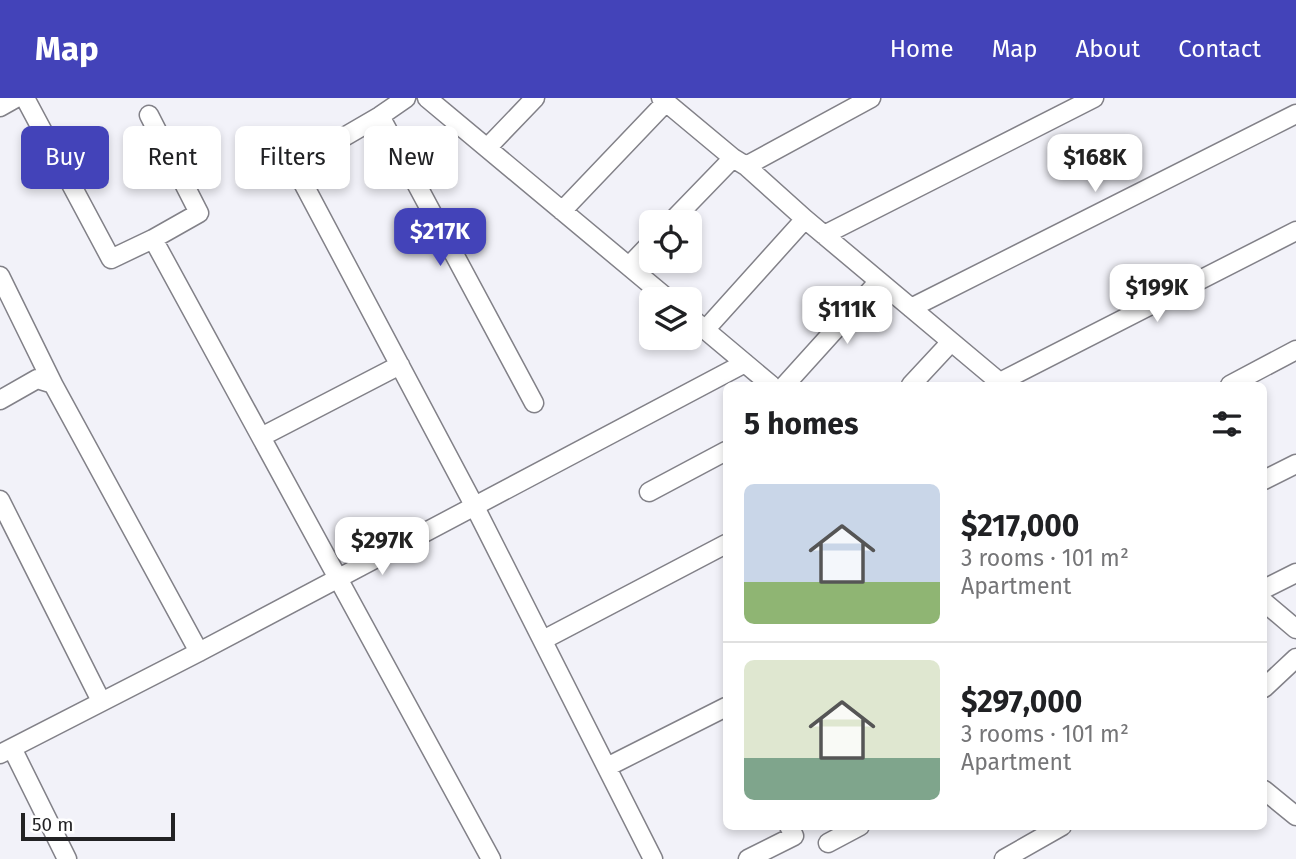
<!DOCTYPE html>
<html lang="en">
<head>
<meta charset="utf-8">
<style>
  :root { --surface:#fff; --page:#f6f6f6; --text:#202124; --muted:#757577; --line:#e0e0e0; --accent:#4343b9 }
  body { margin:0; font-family:"Fira Sans",sans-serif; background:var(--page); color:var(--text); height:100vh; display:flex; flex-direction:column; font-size:26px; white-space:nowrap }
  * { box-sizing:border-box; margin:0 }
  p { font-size:23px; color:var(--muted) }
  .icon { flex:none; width:38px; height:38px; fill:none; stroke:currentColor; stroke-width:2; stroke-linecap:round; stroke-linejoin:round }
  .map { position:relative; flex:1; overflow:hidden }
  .side { position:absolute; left:723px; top:284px; width:544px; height:448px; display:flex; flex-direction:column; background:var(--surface); border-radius:10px; box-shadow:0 4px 10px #0003 }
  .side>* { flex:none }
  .hud { position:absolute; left:21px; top:28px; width:597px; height:63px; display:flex; gap:14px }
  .buttons { position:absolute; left:639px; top:112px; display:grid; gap:14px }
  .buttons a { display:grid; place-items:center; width:63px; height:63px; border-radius:10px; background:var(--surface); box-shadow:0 4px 10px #0003; font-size:35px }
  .scale { position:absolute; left:21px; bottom:18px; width:154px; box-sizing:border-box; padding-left:7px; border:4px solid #222224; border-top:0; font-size:19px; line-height:24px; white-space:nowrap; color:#222224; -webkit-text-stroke:5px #fff; paint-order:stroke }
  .price { position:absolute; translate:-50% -60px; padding:0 16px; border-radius:14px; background:#fff; color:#222; font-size:23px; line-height:46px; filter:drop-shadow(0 2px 4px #0008) }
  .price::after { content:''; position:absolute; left:50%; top:42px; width:21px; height:16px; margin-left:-10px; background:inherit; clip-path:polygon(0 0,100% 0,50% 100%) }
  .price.current { background:var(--accent); color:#fff }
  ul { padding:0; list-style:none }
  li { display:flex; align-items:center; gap:21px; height:175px; padding:0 21px }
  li+li { border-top:2px solid var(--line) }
  li span { display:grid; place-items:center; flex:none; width:196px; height:140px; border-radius:10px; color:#555 }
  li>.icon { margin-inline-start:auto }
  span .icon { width:84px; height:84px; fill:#fffc; stroke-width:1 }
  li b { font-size:30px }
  h2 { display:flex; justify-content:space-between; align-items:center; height:84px; padding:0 21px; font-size:30px }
  .chip { padding:0 24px; border-radius:10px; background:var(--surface); box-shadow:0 4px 10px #0003; font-size:24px; line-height:63px }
  .chip.current { background:var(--accent); color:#fff }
  header { display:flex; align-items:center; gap:42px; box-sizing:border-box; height:98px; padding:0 35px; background:var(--accent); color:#fff }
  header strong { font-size:33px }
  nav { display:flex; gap:38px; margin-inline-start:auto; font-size:24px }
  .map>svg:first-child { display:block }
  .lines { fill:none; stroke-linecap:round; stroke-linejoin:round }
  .street-casing { stroke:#828188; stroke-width:21 }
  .street { stroke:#fff; stroke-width:18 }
</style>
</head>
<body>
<header>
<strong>Map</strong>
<nav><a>Home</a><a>Map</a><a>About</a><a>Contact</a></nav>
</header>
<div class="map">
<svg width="1296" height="761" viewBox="0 0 1296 761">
  <rect width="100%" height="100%" fill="#f2f2f9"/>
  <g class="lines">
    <defs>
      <path id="street" d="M25,0L111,161L153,141L491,761
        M406,0L380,18L294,68L475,409L653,761
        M427,0L668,201
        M661,0L733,60L746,68L805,121L1003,287
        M0,9L16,0
        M149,17L199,115L153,141
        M380,18L534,305
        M487,50L535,0
        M746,68L871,0
        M562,113L666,4
        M671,124L733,60
        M824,137L1094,0
        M629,168L651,145
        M0,178L53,286
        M911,210L1296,16
        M690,219L771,287
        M705,232L805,121
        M1000,284L1296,133
        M785,287L879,183
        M911,287L951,244
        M1230,287L1296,252
        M0,302L37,281L53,286L199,554
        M261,339L400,267
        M1264,382L1296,366
        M649,394L726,353
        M0,402L101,603
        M1264,491L1296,475
        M1264,504L1296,531
        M543,542L726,446
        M1264,590L1296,560
        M12,650L67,761
        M0,656L199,554L745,265
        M607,669L726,609
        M1264,692L1296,718
        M828,745L860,728
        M748,761L794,738L789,728
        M1004,761L1062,728"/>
    </defs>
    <!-- street casing -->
    <use href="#street" class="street-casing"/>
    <!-- street -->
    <use href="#street" class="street"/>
  </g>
</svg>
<div class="buttons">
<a><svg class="icon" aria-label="locate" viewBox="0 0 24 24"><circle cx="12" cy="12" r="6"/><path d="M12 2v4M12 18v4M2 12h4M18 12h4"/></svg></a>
<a><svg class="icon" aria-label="layers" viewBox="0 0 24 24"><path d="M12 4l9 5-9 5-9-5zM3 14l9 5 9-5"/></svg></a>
</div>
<div class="scale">50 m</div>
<b class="price" style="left:1095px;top:96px">$168K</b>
<b class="price current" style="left:440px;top:170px">$217K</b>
<b class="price" style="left:1157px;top:226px">$199K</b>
<b class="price" style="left:847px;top:248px">$111K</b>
<b class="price" style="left:382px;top:479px">$297K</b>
<div class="hud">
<a class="chip current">Buy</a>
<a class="chip">Rent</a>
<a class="chip">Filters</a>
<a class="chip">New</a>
</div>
<section class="side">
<h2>5 homes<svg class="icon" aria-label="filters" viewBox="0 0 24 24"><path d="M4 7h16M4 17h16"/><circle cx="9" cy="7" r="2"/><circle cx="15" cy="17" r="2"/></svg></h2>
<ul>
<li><span style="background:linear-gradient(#c9d6e8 70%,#8fb573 0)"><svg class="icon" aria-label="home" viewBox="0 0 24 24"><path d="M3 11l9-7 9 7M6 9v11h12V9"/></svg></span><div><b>$217,000</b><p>3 rooms · 101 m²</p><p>Apartment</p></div></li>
<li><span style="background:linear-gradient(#dfe7d0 70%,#7fa58c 0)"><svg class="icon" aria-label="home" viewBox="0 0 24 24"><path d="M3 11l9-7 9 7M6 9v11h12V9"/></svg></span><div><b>$297,000</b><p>3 rooms · 101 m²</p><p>Apartment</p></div></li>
</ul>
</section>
</div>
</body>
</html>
